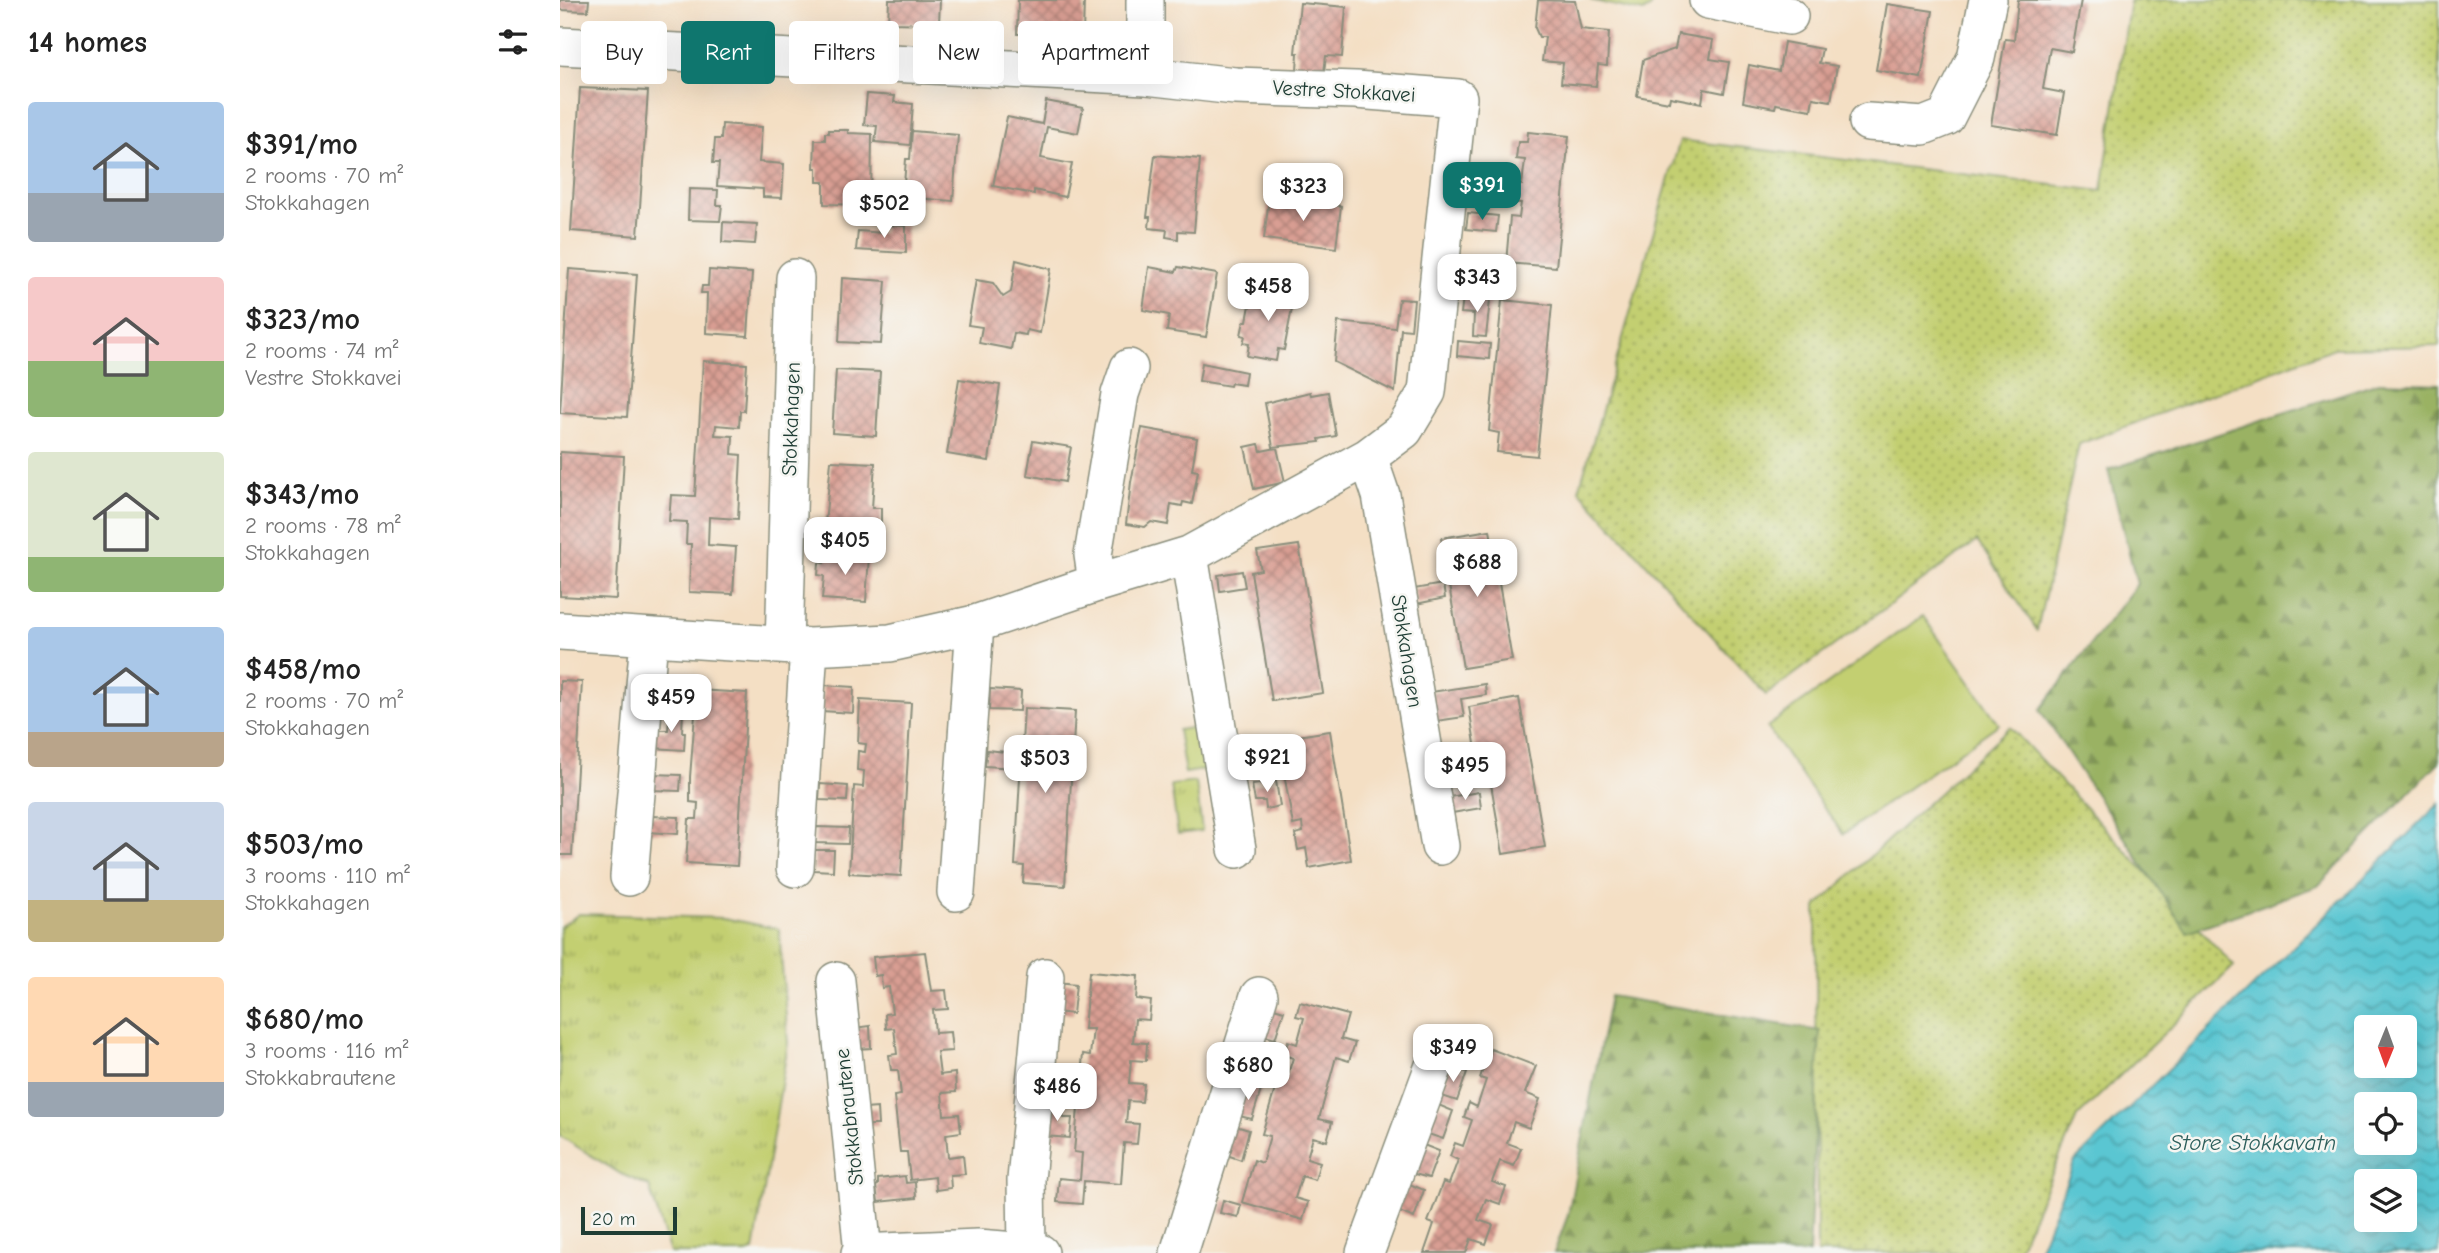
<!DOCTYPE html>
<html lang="en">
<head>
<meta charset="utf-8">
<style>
  :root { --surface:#fff; --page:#f6f6f6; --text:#222; --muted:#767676; --accent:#0f766e }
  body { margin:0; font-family:"Comic Neue",sans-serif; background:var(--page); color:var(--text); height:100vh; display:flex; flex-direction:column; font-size:26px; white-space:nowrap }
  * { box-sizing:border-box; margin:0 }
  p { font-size:23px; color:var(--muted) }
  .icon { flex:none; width:38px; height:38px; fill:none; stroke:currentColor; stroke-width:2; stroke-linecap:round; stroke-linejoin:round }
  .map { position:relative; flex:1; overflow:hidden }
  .drawer { display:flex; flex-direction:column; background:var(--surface); width:560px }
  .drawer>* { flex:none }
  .banner { position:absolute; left:21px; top:21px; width:665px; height:63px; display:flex; gap:14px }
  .needle { width:46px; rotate:181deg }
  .tools { position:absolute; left:1794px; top:1015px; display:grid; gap:14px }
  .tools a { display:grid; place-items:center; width:63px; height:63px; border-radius:7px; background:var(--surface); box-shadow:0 7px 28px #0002; font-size:35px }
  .scale { position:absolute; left:21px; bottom:18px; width:96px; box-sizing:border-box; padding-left:7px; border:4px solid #1f3d34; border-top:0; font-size:19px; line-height:24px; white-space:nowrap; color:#1f3d34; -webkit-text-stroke:5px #f6f6f2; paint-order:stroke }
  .price { position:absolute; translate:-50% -60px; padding:0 16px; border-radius:14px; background:#fff; color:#222; font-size:23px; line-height:46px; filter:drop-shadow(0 2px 4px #0008) }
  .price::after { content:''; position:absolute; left:50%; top:42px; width:21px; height:16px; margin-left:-10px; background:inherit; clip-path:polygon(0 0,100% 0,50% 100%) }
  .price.current { background:var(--accent); color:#fff }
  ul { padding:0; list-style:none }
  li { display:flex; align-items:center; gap:21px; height:175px; padding:0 28px }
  li span { display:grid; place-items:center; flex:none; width:196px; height:140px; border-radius:7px; color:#555 }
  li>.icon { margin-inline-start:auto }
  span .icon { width:84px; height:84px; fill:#fffc; stroke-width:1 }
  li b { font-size:30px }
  h2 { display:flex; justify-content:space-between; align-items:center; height:84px; padding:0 28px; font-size:30px }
  .pill { padding:0 24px; border-radius:7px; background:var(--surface); box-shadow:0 7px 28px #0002; font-size:24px; line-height:63px }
  .pill.current { background:var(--accent); color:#fff }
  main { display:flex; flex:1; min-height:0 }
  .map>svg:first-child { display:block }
  .grass { fill:url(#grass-dots); stroke:#718652; stroke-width:2 }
  .forest { fill:url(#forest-firs); stroke:#5c784c; stroke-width:2 }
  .park { fill:url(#park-tufts); stroke:#718652; stroke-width:2 }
  .pitch { fill:#c3cf71; stroke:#718652; stroke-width:2 }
  .water { fill:url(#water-waves); stroke:#3c8283; stroke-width:2; fill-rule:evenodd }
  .building { fill:url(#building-cross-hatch) }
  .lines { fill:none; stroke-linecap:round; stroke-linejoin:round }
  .minor-casing { stroke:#8a8e7c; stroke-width:40 }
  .minor { stroke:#fff; stroke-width:37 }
  .labels { text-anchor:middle; stroke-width:5; stroke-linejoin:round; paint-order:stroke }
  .street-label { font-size:21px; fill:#1f3d34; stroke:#f6f6f2 }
  .water-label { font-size:23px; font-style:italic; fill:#2e5f5c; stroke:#f6f6f2 }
</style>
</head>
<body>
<main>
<section class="drawer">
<h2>14 homes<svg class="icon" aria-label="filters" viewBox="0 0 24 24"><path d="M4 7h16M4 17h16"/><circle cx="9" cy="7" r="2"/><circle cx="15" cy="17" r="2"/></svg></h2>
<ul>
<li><span style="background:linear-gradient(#a9c7e8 65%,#9aa5b1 0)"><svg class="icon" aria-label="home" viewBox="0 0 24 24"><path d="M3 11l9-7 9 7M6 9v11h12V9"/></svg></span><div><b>$391/mo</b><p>2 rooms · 70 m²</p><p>Stokkahagen</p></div></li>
<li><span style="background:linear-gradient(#f6c9c9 60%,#8fb573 0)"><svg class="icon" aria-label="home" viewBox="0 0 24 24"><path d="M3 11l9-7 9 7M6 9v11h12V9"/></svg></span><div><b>$323/mo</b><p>2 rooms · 74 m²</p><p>Vestre Stokkavei</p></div></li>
<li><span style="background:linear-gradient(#dfe7d0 75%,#8fb573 0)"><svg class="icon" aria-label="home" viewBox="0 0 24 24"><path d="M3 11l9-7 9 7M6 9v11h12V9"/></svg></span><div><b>$343/mo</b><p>2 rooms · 78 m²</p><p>Stokkahagen</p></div></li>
<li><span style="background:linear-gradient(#a9c7e8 75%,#b9a48a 0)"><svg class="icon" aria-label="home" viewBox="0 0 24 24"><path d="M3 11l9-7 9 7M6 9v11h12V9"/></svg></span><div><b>$458/mo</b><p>2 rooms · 70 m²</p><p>Stokkahagen</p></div></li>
<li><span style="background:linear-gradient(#c9d6e8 70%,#c2b280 0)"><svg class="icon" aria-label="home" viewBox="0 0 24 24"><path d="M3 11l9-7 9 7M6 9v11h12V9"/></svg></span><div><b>$503/mo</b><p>3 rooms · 110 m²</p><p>Stokkahagen</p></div></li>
<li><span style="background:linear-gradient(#ffd9b3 75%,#9aa5b1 0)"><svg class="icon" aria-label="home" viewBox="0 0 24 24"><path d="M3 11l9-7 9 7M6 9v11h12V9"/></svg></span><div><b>$680/mo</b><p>3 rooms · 116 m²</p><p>Stokkabrautene</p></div></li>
</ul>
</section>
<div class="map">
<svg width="1879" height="1253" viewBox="0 0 1879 1253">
  <defs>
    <pattern id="grass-dots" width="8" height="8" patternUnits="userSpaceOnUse" patternTransform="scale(1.75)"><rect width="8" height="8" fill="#c3cf71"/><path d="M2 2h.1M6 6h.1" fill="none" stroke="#9ea95e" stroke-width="1.8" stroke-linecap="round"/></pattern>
    <pattern id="forest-firs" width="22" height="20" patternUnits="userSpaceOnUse" patternTransform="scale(1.75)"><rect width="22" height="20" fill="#9ab263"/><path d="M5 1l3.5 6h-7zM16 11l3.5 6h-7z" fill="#7d9252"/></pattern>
    <pattern id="park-tufts" width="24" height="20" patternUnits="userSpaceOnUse" patternTransform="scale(1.75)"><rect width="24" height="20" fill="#c3cf71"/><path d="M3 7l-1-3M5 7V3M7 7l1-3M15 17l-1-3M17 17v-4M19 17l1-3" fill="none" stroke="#9ea95e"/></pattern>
    <pattern id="water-waves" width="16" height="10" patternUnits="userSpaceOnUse" patternTransform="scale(1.75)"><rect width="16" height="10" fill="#5ac6d2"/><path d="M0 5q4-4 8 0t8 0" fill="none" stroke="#4aa2ab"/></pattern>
    <pattern id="building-cross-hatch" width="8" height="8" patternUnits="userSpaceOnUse" patternTransform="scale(1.75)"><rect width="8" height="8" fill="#d99e93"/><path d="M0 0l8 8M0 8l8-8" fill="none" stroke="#af8279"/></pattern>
  </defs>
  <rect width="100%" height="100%" fill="#f6f6f2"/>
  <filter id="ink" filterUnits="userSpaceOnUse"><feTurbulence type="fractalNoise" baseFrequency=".0143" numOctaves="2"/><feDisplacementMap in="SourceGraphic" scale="14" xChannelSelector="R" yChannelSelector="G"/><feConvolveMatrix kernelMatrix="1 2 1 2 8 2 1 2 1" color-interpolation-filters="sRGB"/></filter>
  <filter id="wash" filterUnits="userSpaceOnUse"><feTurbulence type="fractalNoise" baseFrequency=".00686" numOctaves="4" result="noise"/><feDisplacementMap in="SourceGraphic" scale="28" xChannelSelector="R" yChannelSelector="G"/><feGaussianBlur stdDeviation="1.57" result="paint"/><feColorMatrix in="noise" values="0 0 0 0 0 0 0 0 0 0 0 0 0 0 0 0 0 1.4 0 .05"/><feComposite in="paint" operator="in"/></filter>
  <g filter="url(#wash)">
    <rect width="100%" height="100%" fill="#f4dfc4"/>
    <!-- grass -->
    <path class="grass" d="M1570,0H1879V346L1774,348L1519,444L1477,630L1417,541L1206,695L1019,490L1120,140L1542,191Z
      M1450,727L1674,966L1517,1117L1457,1253H1257L1256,907Z"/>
    <!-- forest -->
    <path class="forest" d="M1819,382L1879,384V762L1758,886L1627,932L1480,710L1577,584L1548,470Z
      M1050,996L1260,1031L1249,1253H994L1008,1215Z"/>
    <!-- park -->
    <path class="park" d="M1030,0H1092L1091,7L1083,12Z
      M642,726L649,769L625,773L618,730Z
      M636,782L642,831L618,834L611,785Z
      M19,914L164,918L219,929L228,1043L194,1251L186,1253H110L89,1186L61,1174L0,1136V927Z"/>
    <!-- pitch -->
    <path class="pitch" d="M1363,616L1439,724L1283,834L1207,727Z"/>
    <!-- water -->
    <path class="water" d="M1879,804V1253H1478L1515,1161ZM1806,1027H1844V1066H1806ZM1806,1104H1844V1143H1806ZM1806,1181H1844V1220H1806Z"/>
    <g id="blocks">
      <!-- building -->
      <path class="building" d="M0,0H29L28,11L0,10Z
        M329,0H380L379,24L328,23Z
        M458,0H524L523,35H503V42L469,40V34H457Z
        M978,0L1015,1L1021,29L1049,32L1047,66L1038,65L1036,86L1001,83L1003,63L982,61L985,37H979L975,28Z
        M1458,0H1521L1512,52L1490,48L1483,89L1504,93L1497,135L1431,125L1445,39L1454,40Z
        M740,3L786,7L782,57L766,56L764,72L737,70L738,53H735Z
        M1327,4L1373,11L1361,78L1316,70Z
        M1118,34L1153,40L1150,59L1169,62L1164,93L1144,89L1142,103L1110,97L1109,102L1077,96L1083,60L1115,49Z
        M1224,42L1262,49L1259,63L1277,66L1271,101L1253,98L1251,110L1216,104L1215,108L1183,102L1189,65L1219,71Z
        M20,88L88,91L78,236L11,231Z
        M307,94L335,96L334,102L353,104L350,145L315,142L317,126L304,125Z
        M486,101L523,108L518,133L487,127L481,158L512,164L505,197L474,190V194L433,186L447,117L482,124Z
        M162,124L202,127L199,162L224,164L222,198L203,197V189L157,186L159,163H153L155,139H161Z
        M269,130H288V133L312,134L311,205L264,204V182H257V168H254L255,140H265V133H269Z
        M352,131L398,135L393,201L343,197L346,159H350Z
        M968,132L1009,136L996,267L946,263L950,217L959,218L961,203L952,202L953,184L962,185L965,160L956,159L958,142H967Z
        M595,155L640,159L634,232L618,231V239L606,237L607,230L589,228L590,217H587Z
        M129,189L158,190L157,205H162L160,221L128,220Z
        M709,198L781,206L776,248L704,239Z
        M908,213L938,216L936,232L906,229Z
        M163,222L197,224L195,244L162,242Z
        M323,225L346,226V253L296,250L298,231L323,233Z
        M456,260L491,269L480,333L467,330L466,335L454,333L451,349L419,343L422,327L408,325L416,280L433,283L443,297L451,292Z
        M589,267L616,272L618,267L657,274L646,337L607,331L609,315L583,310Z
        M9,269L77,274L67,417L0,413Z
        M149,270L192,273L188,336L146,333L147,293H141L142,286H148Z
        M282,278L326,281L321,344L279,342Z
        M701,285L730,290L727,302L733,303L724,350L718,349L716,361L687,356L689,344L683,343L685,336L681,335L684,321H687L692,295L698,297Z
        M903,297L930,300L926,337L913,336L914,314L901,313Z
        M839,299L854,300L851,330L841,329L835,392L774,362L778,322L835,328Z
        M942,300L992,305L977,456L937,452L939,433L929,431Z
        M898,341L930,344L929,359L897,356Z
        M143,361L187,364L184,411H180L179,427L156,425L155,435L173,436L172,454L181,455L178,519L149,517L148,545L176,547L173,594L129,592L131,544H126L127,522L109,521L111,495L135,496Z
        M642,363L686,372L684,385L671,383L670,386L639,381Z
        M276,370L320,372L316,436L272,433Z
        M399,379L440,385L429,461L387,454Z
        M750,392L751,395L768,392L776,436L759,439L760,442L713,447L705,403Z
        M582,428L637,438L632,470L638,471L632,504L623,502L622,506L611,504L608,525L591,522L585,527L566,524L571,482Z
        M473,441L511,447L505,482L467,475Z
        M699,444L701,451L717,448L725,482L694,489L685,447Z
        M0,452L64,456L56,599L0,596Z
        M271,461L315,463L312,508H321V528L265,524Z
        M930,530L952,660L903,668L881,538Z
        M739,545L763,693L712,701L691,572L701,570L697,551Z
        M265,553L309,555L306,602L262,599L264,576L258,575L259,563H264Z
        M682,571L685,587L660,591L658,575Z
        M883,584L885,598L856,604L854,589Z
        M100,674L130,676L129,704L98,702Z
        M0,681L22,682L12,855H0Z
        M925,684L926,695L901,699L904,717L876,721L871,692Z
        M263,685L294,687L293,713L262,711Z
        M430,689L461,691L460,711L429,710Z
        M137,690L187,693L177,866L126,863L129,819H137L138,803L130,802V777Z
        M959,698L985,847L943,854L925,749L916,750L909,707Z
        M300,700L351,703L341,876L289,873L294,786L303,787L304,771L297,770L298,751L305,752L306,744L298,743Z
        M464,708L515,711L505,886L463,883L464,866L455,865Z
        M110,711L123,712L122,732H125L124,750L93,748L95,730H108Z
        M770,731L791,860L749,868L746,848L738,850L735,834L743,832L742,823L733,825L718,739Z
        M427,750L455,753L454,768L425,766Z
        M92,774L121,775L120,791L91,790Z
        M716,781L720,806L706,809L705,801H695L692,785Z
        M260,784L288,786L287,801L259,800Z
        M919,792L921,808L892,813L889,797Z
        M89,816L119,817L118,834L88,832Z
        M256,827L289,828L288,844L255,843Z
        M254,850H274L273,871L254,870Z
        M365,952L371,991L386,990L388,1009L373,1010L375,1033L390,1032L392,1051L377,1052L380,1075L395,1073L396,1092L382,1093L384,1115L399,1114L401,1132L386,1134L388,1157L403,1155L405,1174L390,1175L391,1188L376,1190L375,1177L350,1180L347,1152H340L334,1096L341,1095L338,1070H331L329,1055L337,1054L334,1028L326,1029L325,1014L332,1013L329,987L322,988L321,975L315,976L313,957Z
        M529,972L578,976L576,999L591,1001L589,1020L575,1019L573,1042L587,1043L586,1061L571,1060L569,1083L584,1084L582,1102L568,1101L566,1123L579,1124L577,1144L564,1143L561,1184L524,1181L522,1204L497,1202L499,1178L520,1180L522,1153L514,1152L523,1054L530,1055L533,1029H524Z
        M497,982L516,984L513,1014L495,1012Z
        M740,1002L788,1015L781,1039L795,1043L789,1061L776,1057L759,1119L772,1122L767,1141L753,1137L747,1158L760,1162L755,1180L742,1176L735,1198L748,1202L743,1220L682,1202L694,1160L702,1163L710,1136L702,1134L717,1082L725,1084L733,1058L724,1055L728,1041L737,1044L744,1018L736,1016Z
        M707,1006L724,1011L715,1039L698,1034Z
        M310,1026L311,1048L297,1049L294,1028Z
        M902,1043L930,1053L931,1049L976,1066L965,1093L980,1099L969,1128L954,1122L947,1143L961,1148L954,1166L940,1161L932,1182L946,1187L940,1204L926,1199L918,1220L933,1225L926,1244L911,1239L906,1253H864L874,1224L868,1222L883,1182L889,1184L898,1160L890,1156L895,1143L903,1146L912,1120L904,1117L909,1103L917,1107L926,1080L920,1078L924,1066L897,1056Z
        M695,1046L712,1051L704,1079L687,1075Z
        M890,1066L907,1072L897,1101L879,1095Z
        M684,1085L701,1090L692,1119L675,1115Z
        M876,1104L893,1111L883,1139L865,1133Z
        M487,1105L504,1106L503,1118H512L510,1138L484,1136Z
        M317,1108L318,1125H307L305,1109Z
        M672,1125L689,1130L681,1160L664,1154Z
        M861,1144L879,1151L869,1178L851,1173Z
        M345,1176L346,1183L355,1182L356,1198L318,1202L316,1186L318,1185V1179Z
        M847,1183L864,1190L854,1218L837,1211Z
        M663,1200L681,1205L678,1217L660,1213Z"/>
    </g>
  </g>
  <g filter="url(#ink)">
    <use href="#blocks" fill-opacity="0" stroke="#8a8e7c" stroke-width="2"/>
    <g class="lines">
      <defs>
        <path id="minor" d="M1148,0L1229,16
          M585,32V0
          M0,46L586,76L675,86L796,90L898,98L867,392L844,430L808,457L629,555L537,583L415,624L330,643L249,647L0,631
          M1308,122L1363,126L1386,117L1416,58L1428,0
          M808,457L821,495L880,846
          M629,555L677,849
          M537,583L533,555L560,394L569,368
          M224,645L235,278
          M235,868L249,647
          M69,877L89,638
          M396,892L415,624
          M276,981L303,1253
          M467,1251L466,1180L485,977
          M300,1253L418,1248L480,1253
          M619,1253L699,996
          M805,1253L874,1066"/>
      </defs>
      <!-- minor casing -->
      <use href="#minor" class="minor-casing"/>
      <!-- minor -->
      <use href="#minor" class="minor"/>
    </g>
  </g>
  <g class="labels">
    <!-- street labels -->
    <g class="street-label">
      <text transform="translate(784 91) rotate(3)" y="7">Vestre Stokkavei</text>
      <text transform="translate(231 419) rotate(-88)" y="7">Stokkahagen</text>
      <text transform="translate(847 651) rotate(81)" y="7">Stokkahagen</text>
      <text transform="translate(289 1117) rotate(-96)" y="7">Stokkabrautene</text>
    </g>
    <!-- water labels -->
    <g class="water-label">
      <text x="1693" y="1150">Store Stokkavatn</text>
    </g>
  </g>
</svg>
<div class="tools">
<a><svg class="needle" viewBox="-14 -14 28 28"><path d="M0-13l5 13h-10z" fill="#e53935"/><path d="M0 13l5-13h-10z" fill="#767676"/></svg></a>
<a><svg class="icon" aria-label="locate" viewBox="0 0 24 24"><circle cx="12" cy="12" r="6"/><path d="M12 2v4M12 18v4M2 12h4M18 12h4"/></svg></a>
<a><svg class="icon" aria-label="layers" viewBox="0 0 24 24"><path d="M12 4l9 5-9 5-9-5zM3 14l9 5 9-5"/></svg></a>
</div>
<div class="scale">20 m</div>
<b class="price current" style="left:922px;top:222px">$391</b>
<b class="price" style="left:743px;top:223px">$323</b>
<b class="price" style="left:324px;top:240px">$502</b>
<b class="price" style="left:917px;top:314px">$343</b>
<b class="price" style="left:708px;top:323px">$458</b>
<b class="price" style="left:285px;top:577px">$405</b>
<b class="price" style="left:917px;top:599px">$688</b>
<b class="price" style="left:111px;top:734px">$459</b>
<b class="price" style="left:707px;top:794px">$921</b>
<b class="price" style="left:485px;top:795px">$503</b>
<b class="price" style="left:905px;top:802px">$495</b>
<b class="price" style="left:893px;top:1084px">$349</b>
<b class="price" style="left:688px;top:1102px">$680</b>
<b class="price" style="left:497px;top:1123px">$486</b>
<div class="banner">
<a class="pill">Buy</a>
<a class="pill current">Rent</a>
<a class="pill">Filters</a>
<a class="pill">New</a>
<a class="pill">Apartment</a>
</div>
</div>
</main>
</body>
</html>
